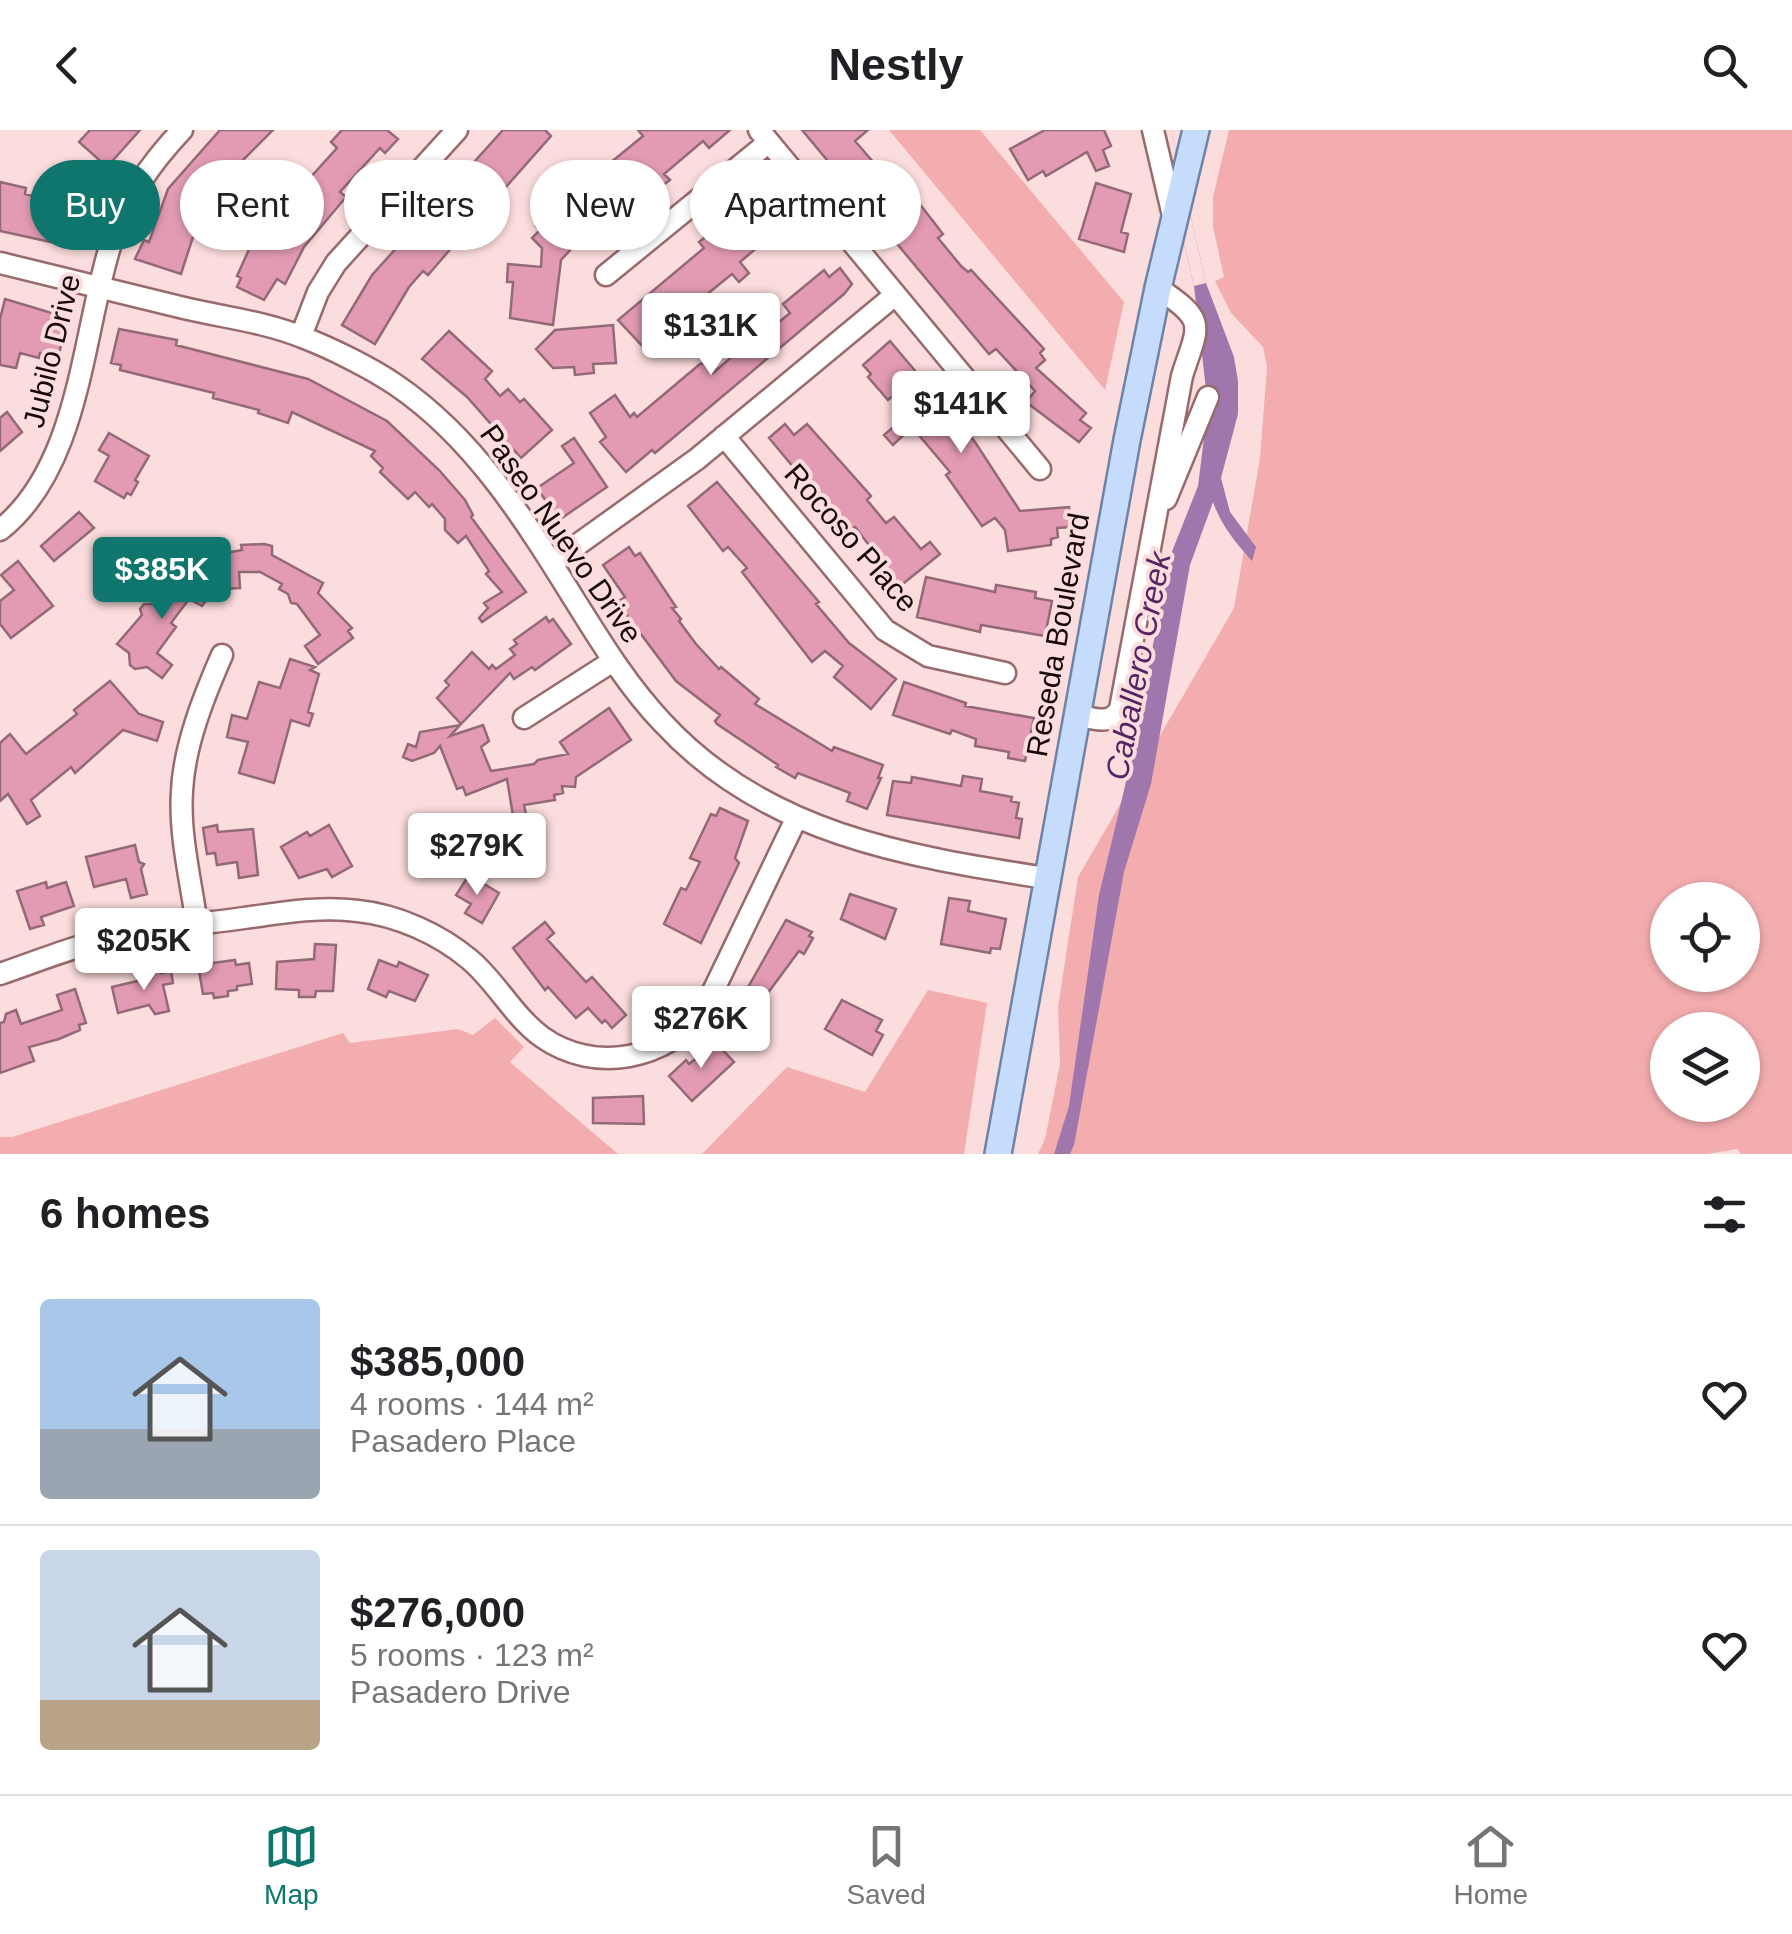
<!DOCTYPE html>
<html lang="en">
<head>
<meta charset="utf-8">
<style>
  :root { --surface:#fff; --page:#f6f6f6; --text:#202124; --muted:#757577; --line:#e0e0e0; --accent:#0f766e }
  body { margin:0; font-family:Helvetica,sans-serif; background:var(--page); color:var(--text); height:100vh; display:flex; flex-direction:column; font-size:38px; white-space:nowrap }
  * { box-sizing:border-box; margin:0 }
  p { font-size:32px; color:var(--muted) }
  .icon { flex:none; width:55px; height:55px; fill:none; stroke:currentColor; stroke-width:2; stroke-linecap:round; stroke-linejoin:round }
  .map { position:relative; height:1024px; overflow:hidden }
  .side { display:flex; flex-direction:column; background:var(--surface); flex:1 }
  .side>* { flex:none }
  .guide { position:absolute; left:30px; top:30px; width:1000px; height:90px; display:flex; gap:20px }
  .buttons { position:absolute; left:1650px; top:752px; display:grid; gap:20px }
  .buttons a { display:grid; place-items:center; width:110px; height:110px; border-radius:50%; background:var(--surface); box-shadow:0 2px 8px #0004; font-size:50px }
  .price { position:absolute; translate:-50% -85px; padding:0 22px; border-radius:10px; background:#fff; color:#222; font-size:32px; line-height:65px; filter:drop-shadow(0 2px 5px #0008) }
  .price::after { content:''; position:absolute; left:50%; top:60px; width:30px; height:22px; margin-left:-15px; background:inherit; clip-path:polygon(0 0,100% 0,50% 100%) }
  .price.selected { background:var(--accent); color:#fff }
  ul { padding:0; list-style:none }
  li { display:flex; align-items:center; gap:30px; height:250px; padding:0 40px }
  li+li { border-top:2px solid var(--line) }
  li span { display:grid; place-items:center; flex:none; width:280px; height:200px; border-radius:10px; color:#555 }
  li>.icon { margin-inline-start:auto }
  span .icon { width:120px; height:120px; fill:#fffc; stroke-width:1 }
  li b { font-size:42px }
  h2 { display:flex; justify-content:space-between; align-items:center; height:120px; padding:0 40px; font-size:42px }
  .pill { padding:0 35px; border-radius:45px; background:var(--surface); box-shadow:0 2px 8px #0004; font-size:35px; line-height:90px }
  .pill.selected { background:var(--accent); color:#fff }
  header { display:flex; justify-content:space-between; align-items:center; height:130px; padding:0 40px; background:var(--surface); font-size:45px; font-weight:800 }
  .menu { display:flex; justify-content:space-around; align-items:center; height:140px; border-top:2px solid var(--line); background:var(--surface); font-size:28px; color:var(--muted) }
  .menu a { display:grid; justify-items:center; gap:5px }
  .menu .selected { color:var(--accent) }
  .map>svg:first-child { display:block }
  .green { fill:#f4adaf; fill-rule:evenodd }
  .water { fill:#9f77ac }
  .pier { fill:#fcdddd }
  .building { fill:#e29bb2; stroke:#946977; stroke-width:2.5 }
  .lines { fill:none; stroke-linecap:round; stroke-linejoin:round }
  .minor-casing { stroke:#986a6b; stroke-width:25 }
  .major-casing { stroke:#7083a6; stroke-width:30 }
  .minor { stroke:#fff; stroke-width:20 }
  .major { stroke:#c6dcfd; stroke-width:25 }
  .labels { text-anchor:middle; stroke-width:8; stroke-linejoin:round; paint-order:stroke }
  .street-label { font-size:30px; fill:#180808; stroke:#fcdddd }
  .water-label { font-size:32px; font-style:italic; fill:#562365; stroke:#fcdddd }
</style>
</head>
<body>
<header><svg class="icon" aria-label="back" viewBox="0 0 24 24"><path d="M15 5l-7 7 7 7"/></svg>Nestly<svg class="icon" aria-label="search" viewBox="0 0 24 24"><circle cx="10" cy="10" r="6"/><path d="M15 15l6 6"/></svg></header>
<div class="map">
<svg width="1792" height="1024" viewBox="0 0 1792 1024">
  <rect width="100%" height="100%" fill="#fcdddd"/>
  <!-- green -->
  <path class="green" d="M889,0H980L1124,172L1105,260Z
    M1229,0H1792V1024H1741L1737,1019L1707,1024H1038L1045,1009L1060,934L1058,877L1078,747L1234,478L1260,328L1267,237L1263,217L1231,183L1215,151L1224,147L1213,97V67ZM1668,770H1742V845H1668ZM1668,900H1742V975H1668Z
    M928,860L987,873L964,1024H702L787,937L865,962Z
    M495,888L524,917L510,932L618,1024H0V1007H12L343,903L350,913L458,899L473,905Z"/>
  <!-- water -->
  <path class="water" d="M1157,0H1171L1206,153L1234,227L1238,251V284L1221,348L1230,382L1256,417L1252,431C1235,412 1221,395 1213,372L1190,435L1151,654L1124,742L1074,1015L1070,1024H1054L1069,976L1099,765L1125,656L1171,424L1198,356L1208,276L1194,156Z"/>
  <!-- pier -->
  <path class="pier" d="M1157,0H1171L1206,153L1194,156Z"/>
  <!-- building -->
  <path class="building" d="M90,0H140L107,37L79,12Z
    M220,0H273L241,32L243,34L201,82L181,144L135,129L144,110L149,112L168,59Z
    M342,0H387L398,9L385,23L380,18L340,62L346,67L304,117L285,154L277,149L264,170L237,157L241,148L237,146L251,115L243,112L251,95L269,104L292,75L288,72L337,18L331,12Z
    M503,0H545L551,6L475,92L471,89L450,112L454,115L428,145L423,141L409,157L375,214L342,195L372,145Z
    M638,0H730L709,18L703,11L664,44L670,50L640,73L635,67L617,81L613,76L575,115L561,130L553,195L510,188L513,152H507L508,134L541,137L542,118L532,108L540,100L536,96L574,57L586,66L605,51L598,43L643,6Z
    M802,0H868L855,11L907,71L915,68L943,104L938,108L961,136L968,142L971,140L1044,219L1040,223L1045,230L1036,238L1086,283L1080,290L1091,298L1079,312L1026,272L1035,261L996,219L989,224Z
    M1045,0H1104L1111,16L1103,20L1109,36L1096,41L1087,22L1046,46L1043,41L1028,50L1010,19Z
    M0,52L26,58L25,64L71,74L69,80L86,84L78,118L0,101Z
    M1096,53L1131,64L1121,102L1128,104L1124,122L1079,109Z
    M771,55L796,84L779,99L783,103L769,114L766,110L740,132L749,143L739,152L732,144L674,191L677,195L647,221L618,190L704,118L699,112Z
    M840,138L852,154L844,164L655,323L652,320L626,342L600,312L606,307L590,283L615,265L630,287L634,283L637,287L700,234L705,233L713,243L734,225L726,216L736,208L761,190L769,200L790,183L783,174L824,140L829,147Z
    M5,169L62,186L59,197L65,199L59,224L40,223L39,228L20,223L16,238L0,235V189Z
    M613,195L616,233L593,234L594,243L575,245L574,237L553,238L536,219L555,200Z
    M119,199L177,210L176,215L308,249L387,291L439,340L465,370L473,385L471,387L526,462L482,492L479,488L488,478L484,473L502,462L486,444L489,441L466,406L458,413L445,400V389L432,374L429,377L415,362L408,369L380,342L383,338L371,326L375,321L292,282L288,293L258,283L259,280L213,268L214,263L120,240L121,235L111,233Z
    M449,201L492,241L485,249L500,266L508,259L520,272L524,269L552,300L521,328L467,267L422,229Z
    M890,211L975,312L1020,381L1069,377L1071,397L1057,398L1058,407L1051,409V415L1008,421L1005,400L995,388L982,396L946,345L950,342L912,297L893,315L884,305L917,277L901,259L888,270L868,247L871,244L863,235Z
    M7,282L22,302L0,321V288Z
    M785,294L794,305L807,294L871,366L867,370L886,393L894,387L921,419L930,412L940,424L894,461L884,449L889,441L855,397L846,405L831,386L833,384L792,340L794,338L769,308Z
    M109,303L149,326L135,350L138,352L131,365L127,363L124,368L95,351L109,326L99,320Z
    M574,308L607,357L559,390L537,358L574,333L562,316Z
    M717,352L819,472L816,474L849,513L896,549L871,579L834,547L843,536L825,521L812,532L742,442L747,438L728,417L723,421L688,376Z
    M79,382L94,398L54,431L41,416Z
    M264,414L272,416V425L323,453L318,463L352,498L348,501L353,508L318,534L305,516L320,505L297,474L291,473L288,464L279,459L282,454L260,442H239L240,458L221,459L220,424L242,420L241,415Z
    M629,417L635,426L640,423L676,477L672,478L681,489L679,491L696,514L719,539L721,537L759,569L755,574L832,621L834,617L883,635L878,648H881L867,679L847,671L850,663L798,643L795,648L776,637L778,635L717,594L715,591L720,585L676,551L617,472L625,467L603,435Z
    M18,431L53,476L11,508L0,494V471L14,460L1,445Z
    M183,437L214,460L202,476L189,469L171,493L176,497L157,523L172,535L162,548L147,537L135,539L130,535L129,523L117,514L142,485L140,479L144,474H156Z
    M926,447L995,462L996,455L1036,462L1035,468L1052,471L1045,506L981,495L980,502L917,487Z
    M546,487L549,492L553,489L571,514L535,540L532,537L514,549L510,543L461,594L437,568L449,555L445,551L472,522L489,539L492,535L496,539L515,525L510,519L517,514L514,510Z
    M290,529L315,537L310,540L319,544L308,582L313,584L309,596L291,590L274,653L239,643L248,612L227,607L232,585L247,589L259,552L280,558Z
    M110,551L139,584L163,592L157,611L123,600L75,643L71,637L31,670L40,686L27,694L8,664L0,671V613L10,604L26,624L77,584L74,580Z
    M904,552L966,573L965,576L1034,588L1025,631L1008,628L1009,622L975,616L976,609L952,600L950,604L893,585Z
    M609,578L631,610L576,647L575,657L562,656L563,663L554,665L555,670L524,675L526,684L513,686L507,649L466,665L463,657L457,659L440,616L434,623L412,631L403,627L408,614L416,617L420,602L460,595L450,606L483,595L489,611L481,617L491,641L534,634L538,630L568,624L560,612Z
    M963,646L982,649L980,661L1012,667L1011,671L1019,673L1016,688L1022,689L1019,708L887,685L893,651L911,653L912,647L961,656Z
    M720,678L748,691L735,728L739,733L701,813L664,794L681,758L686,760L700,732L690,728L711,684L716,686Z
    M217,695L218,702L253,699L258,745L239,748L237,732L217,735L215,723L207,724L203,698Z
    M329,695L352,736L332,747L327,739L299,748L281,717L307,702L310,706Z
    M135,715L139,732L144,734L141,739L147,764L131,768L126,749L94,757L86,727Z
    M469,745L499,763L482,793L465,783L471,774L456,765Z
    M46,752L47,758L66,752L74,776L41,787L44,795L30,799L17,761Z
    M850,764L896,779L885,809L841,789Z
    M949,768L970,771L968,781L1006,789L1000,819L991,818L990,823L941,814Z
    M786,790L812,802L809,806L813,808L804,824L799,821L753,883L738,875Z
    M545,792L554,803L547,809L586,852L592,847L626,885L612,898L605,890L602,893L588,878L576,888L548,857L545,860L513,818Z
    M315,814L336,815L333,861H316L315,867H299V860L276,859L277,832L314,829Z
    M235,830L236,835L249,833L252,854L237,856V860L228,861V866L214,868L213,863L203,864L198,835Z
    M379,830L397,837L399,832L428,845L415,871L389,861L386,867L368,859Z
    M160,839L161,843L171,841L173,853L163,855L169,881L155,884L149,875L118,883L112,857L146,849L145,843Z
    M75,859L86,893L79,895L80,900L59,909L29,917L34,931L0,943V893L4,892L6,884L16,880L21,894L62,880L57,865Z
    M842,870L882,890L876,901L883,905L872,925L825,899Z
    M716,913L734,932L692,971L669,946L686,930L689,934Z
    M643,966L644,994L593,993V968Z"/>
  <g class="lines">
    <defs>
      <path id="minor" d="M759,0L1040,339
        M1153,0L1174,90
        M0,133C61,148 123,163 184,178C222,187 265,192 302,207C331,218 371,238 396,255C474,308 525,390 574,469C601,512 627,555 662,592C764,703 904,726 1046,748
        M606,145L769,12
        M301,206L318,162L336,133L457,0
        M724,306L885,500L928,526L1005,543
        M1166,369L1208,267
        M0,400C81,336 82,202 112,110C127,67 151,33 182,0
        M552,433L697,329L895,165
        M1076,585C1092,588 1111,596 1120,579L1182,246C1198,195 1209,192 1158,158
        M524,588L613,531
        M197,795C191,751 179,705 182,661C184,616 204,566 222,525
        M0,844C38,831 77,815 116,807C158,797 202,794 244,788C282,783 320,776 358,781C397,785 439,804 469,829C496,851 513,886 542,907C594,944 667,930 704,880L796,689"/>
      <path id="major" d="M998,1024L1127,310L1158,158L1196,0"/>
    </defs>
    <!-- minor casing -->
    <use href="#minor" class="minor-casing"/>
    <!-- major casing -->
    <use href="#major" class="major-casing"/>
    <!-- minor -->
    <use href="#minor" class="minor"/>
    <!-- major -->
    <use href="#major" class="major"/>
  </g>
  <g class="labels">
    <!-- street labels -->
    <g class="street-label">
      <text transform="translate(52 221) rotate(-76)" y="10">Jubilo Drive</text>
      <text transform="translate(561 404) rotate(55)" y="10">Paseo Nuevo Drive</text>
      <text transform="translate(851 408) rotate(49)" y="10">Rocoso Place</text>
      <text transform="translate(1058 505) rotate(-80)" y="10">Reseda Boulevard</text>
    </g>
    <!-- water labels -->
    <g class="water-label">
      <text transform="translate(1138 536) rotate(-79)" y="11">Caballero Creek</text>
    </g>
  </g>
</svg>
<div class="buttons">
<a><svg class="icon" aria-label="locate" viewBox="0 0 24 24"><circle cx="12" cy="12" r="6"/><path d="M12 2v4M12 18v4M2 12h4M18 12h4"/></svg></a>
<a><svg class="icon" aria-label="layers" viewBox="0 0 24 24"><path d="M12 4l9 5-9 5-9-5zM3 14l9 5 9-5"/></svg></a>
</div>
<b class="price" style="left:711px;top:248px">$131K</b>
<b class="price" style="left:961px;top:326px">$141K</b>
<b class="price selected" style="left:162px;top:492px">$385K</b>
<b class="price" style="left:477px;top:768px">$279K</b>
<b class="price" style="left:144px;top:863px">$205K</b>
<b class="price" style="left:701px;top:941px">$276K</b>
<div class="guide">
<a class="pill selected">Buy</a>
<a class="pill">Rent</a>
<a class="pill">Filters</a>
<a class="pill">New</a>
<a class="pill">Apartment</a>
</div>
</div>
<section class="side">
<h2>6 homes<svg class="icon" aria-label="filters" viewBox="0 0 24 24"><path d="M4 7h16M4 17h16"/><circle cx="9" cy="7" r="2"/><circle cx="15" cy="17" r="2"/></svg></h2>
<ul>
<li><span style="background:linear-gradient(#a9c7e8 65%,#9aa5b1 0)"><svg class="icon" aria-label="home" viewBox="0 0 24 24"><path d="M3 11l9-7 9 7M6 9v11h12V9"/></svg></span><div><b>$385,000</b><p>4 rooms · 144 m²</p><p>Pasadero Place</p></div><svg class="icon" aria-label="heart" viewBox="0 0 24 24"><path d="M12 20l-8-8c-3-5 5-10 8-4 3-6 11-1 8 4z"/></svg></li>
<li><span style="background:linear-gradient(#c9d6e8 75%,#b9a48a 0)"><svg class="icon" aria-label="home" viewBox="0 0 24 24"><path d="M3 11l9-7 9 7M6 9v11h12V9"/></svg></span><div><b>$276,000</b><p>5 rooms · 123 m²</p><p>Pasadero Drive</p></div><svg class="icon" aria-label="heart" viewBox="0 0 24 24"><path d="M12 20l-8-8c-3-5 5-10 8-4 3-6 11-1 8 4z"/></svg></li>
</ul>
</section>
<nav class="menu">
<a class="selected"><svg class="icon" aria-label="map" viewBox="0 0 24 24"><path d="M3 6l6-2 6 2 6-2v14l-6 2-6-2-6 2zM9 4v14M15 6v14"/></svg>Map</a>
<a><svg class="icon" aria-label="saved" viewBox="0 0 24 24"><path d="M7 4h10v16l-5-4-5 4z"/></svg>Saved</a>
<a><svg class="icon" aria-label="home" viewBox="0 0 24 24"><path d="M3 11l9-7 9 7M6 9v11h12V9"/></svg>Home</a>
</nav>
</body>
</html>
